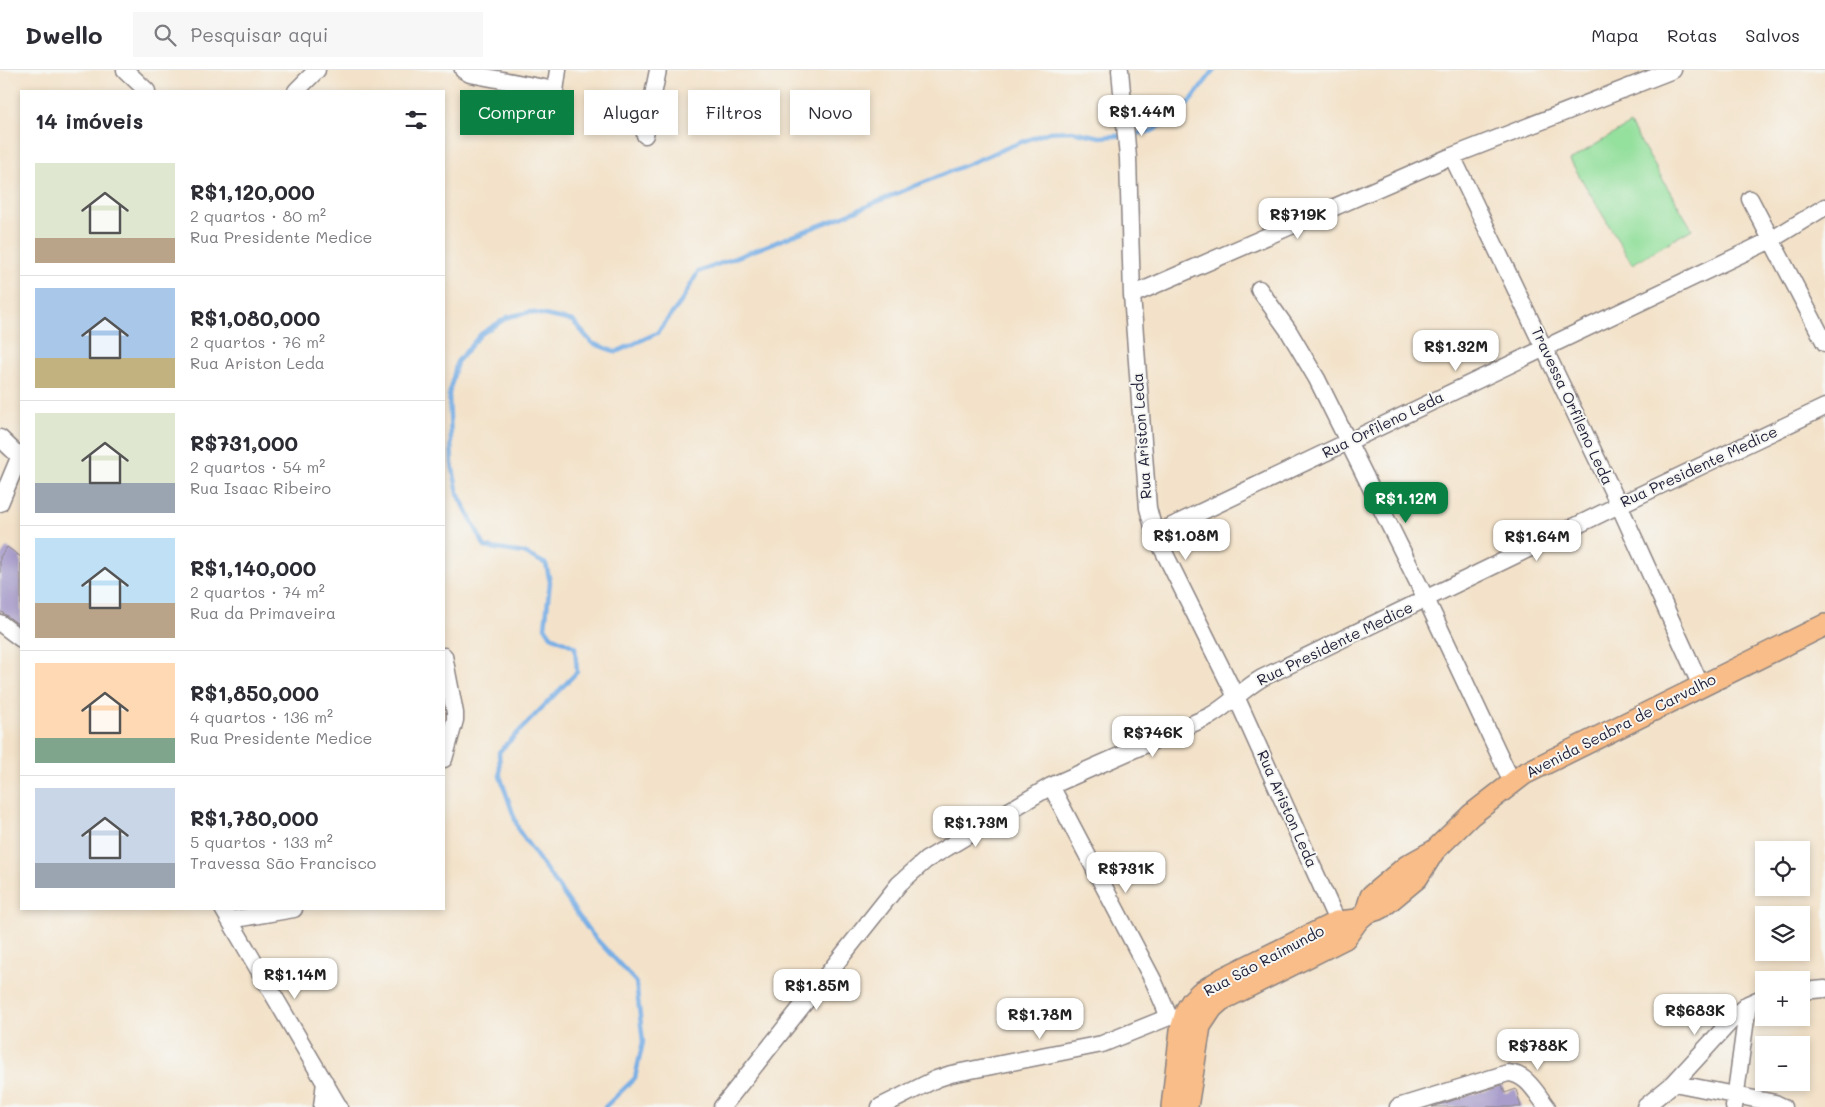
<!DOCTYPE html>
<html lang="pt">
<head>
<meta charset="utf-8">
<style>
  :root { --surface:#fff; --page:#f7f7f7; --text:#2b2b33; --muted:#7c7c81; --line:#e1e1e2; --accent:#0b8043 }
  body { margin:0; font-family:Mali,sans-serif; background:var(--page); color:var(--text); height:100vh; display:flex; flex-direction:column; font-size:19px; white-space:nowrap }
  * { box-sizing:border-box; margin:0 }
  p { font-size:16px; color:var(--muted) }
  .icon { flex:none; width:28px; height:28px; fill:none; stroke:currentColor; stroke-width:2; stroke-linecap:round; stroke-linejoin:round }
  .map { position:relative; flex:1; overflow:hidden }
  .panel { position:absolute; left:20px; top:20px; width:425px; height:820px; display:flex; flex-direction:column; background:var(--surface); border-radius:0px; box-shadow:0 2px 8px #0003 }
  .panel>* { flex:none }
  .banner { position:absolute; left:460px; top:20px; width:475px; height:45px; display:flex; gap:10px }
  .controls { position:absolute; left:1755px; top:771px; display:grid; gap:10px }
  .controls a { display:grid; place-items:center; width:55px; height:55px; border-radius:0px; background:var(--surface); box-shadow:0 2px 8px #0003; font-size:25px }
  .price { position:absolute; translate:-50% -42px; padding:0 11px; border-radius:10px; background:#fff; color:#222; font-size:16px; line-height:32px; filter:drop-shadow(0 1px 2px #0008) }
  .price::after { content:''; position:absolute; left:50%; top:30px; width:15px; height:11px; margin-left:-8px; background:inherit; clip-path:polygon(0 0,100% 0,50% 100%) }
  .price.on { background:var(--accent); color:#fff }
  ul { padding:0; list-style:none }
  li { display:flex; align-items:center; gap:15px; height:125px; padding:0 15px }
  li+li { border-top:1px solid var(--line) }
  li span { display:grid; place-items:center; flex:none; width:140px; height:100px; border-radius:0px; color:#555 }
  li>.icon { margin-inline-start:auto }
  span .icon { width:60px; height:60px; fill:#fffc; stroke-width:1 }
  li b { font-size:21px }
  h2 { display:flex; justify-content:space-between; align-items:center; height:60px; padding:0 15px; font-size:21px }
  .tag { padding:0 18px; border-radius:0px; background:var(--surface); box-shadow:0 2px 8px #0003; font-size:18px; line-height:45px }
  .tag.on { background:var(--accent); color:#fff }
  header { display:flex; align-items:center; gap:30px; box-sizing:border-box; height:70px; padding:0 25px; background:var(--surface); border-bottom:1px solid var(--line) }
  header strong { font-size:24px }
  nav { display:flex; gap:28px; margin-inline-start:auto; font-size:18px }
  .search { width:350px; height:45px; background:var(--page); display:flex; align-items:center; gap:12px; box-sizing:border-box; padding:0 18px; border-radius:0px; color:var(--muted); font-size:19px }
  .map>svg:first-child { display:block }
  .grass { fill:#94e09d; stroke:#5b816c }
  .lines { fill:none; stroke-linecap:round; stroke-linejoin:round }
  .stream { stroke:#77aee5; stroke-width:4.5 }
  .building { fill:#a99ecb }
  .minor-casing { stroke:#8a8282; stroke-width:19 }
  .major-casing { stroke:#8a8282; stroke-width:24 }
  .minor { stroke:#fff; stroke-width:16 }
  .major { stroke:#f8bd88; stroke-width:21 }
  .labels { text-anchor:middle; stroke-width:4; stroke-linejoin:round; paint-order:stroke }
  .street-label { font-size:15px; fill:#22223b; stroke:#f6f6f2 }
</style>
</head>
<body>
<header>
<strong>Dwello</strong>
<div class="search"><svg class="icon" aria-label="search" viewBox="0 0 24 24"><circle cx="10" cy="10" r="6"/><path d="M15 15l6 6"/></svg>Pesquisar aqui</div>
<nav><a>Mapa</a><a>Rotas</a><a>Salvos</a></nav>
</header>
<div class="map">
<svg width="1825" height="1037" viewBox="0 0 1825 1037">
  <rect width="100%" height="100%" fill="#f6f6f2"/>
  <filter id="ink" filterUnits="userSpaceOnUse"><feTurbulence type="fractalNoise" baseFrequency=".02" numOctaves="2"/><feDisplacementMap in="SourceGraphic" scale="10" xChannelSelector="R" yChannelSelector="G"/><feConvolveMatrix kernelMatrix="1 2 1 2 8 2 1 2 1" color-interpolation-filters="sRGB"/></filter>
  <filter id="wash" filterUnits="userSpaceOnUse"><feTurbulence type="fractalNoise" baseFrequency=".0096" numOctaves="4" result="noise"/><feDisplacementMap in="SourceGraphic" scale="20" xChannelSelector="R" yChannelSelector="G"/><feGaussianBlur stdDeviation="1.12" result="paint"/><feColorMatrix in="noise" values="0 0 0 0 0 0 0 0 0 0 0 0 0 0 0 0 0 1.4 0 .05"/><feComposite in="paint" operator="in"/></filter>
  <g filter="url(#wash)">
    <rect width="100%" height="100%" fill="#f3e2c9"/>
    <!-- grass -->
    <path class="grass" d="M1630,54L1692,159L1632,194L1570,90Z"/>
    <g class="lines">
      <!-- stream -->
      <path class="stream" d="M605,1037L635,1008L643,972L636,912L590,862L519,761L500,706L499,682L577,602L575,577L551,566L545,557L550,512L546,494L524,483L485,477L458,424L452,394L449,324L457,292L481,264L508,247L530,242L573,251L592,273L616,282L657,263L681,232L698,202L836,149L1011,76L1049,62L1072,61L1100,67L1128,65L1152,61L1172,49L1189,33L1214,0"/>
    </g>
    <g id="blocks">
      <!-- building -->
      <path class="building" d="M7,477L21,487V556L0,541V487Z
        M1502,1015L1505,1023L1516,1019L1521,1037H1432Z"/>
    </g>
  </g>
  <g filter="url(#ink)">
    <use href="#blocks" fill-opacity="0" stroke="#8a8282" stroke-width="1"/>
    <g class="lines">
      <defs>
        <path id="minor" d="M125,0L147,21
          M463,0L470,4L555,20
          M1120,0L1128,88L1132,225L1148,438L1155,464L1162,478L1238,631L1342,862
          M296,21L317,0
          M551,50L558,0
          M645,65L658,0
          M1452,86L1619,435L1701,616
          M1750,129L1825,273
          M1259,219L1288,260L1317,309L1426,529L1512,712
          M1132,225L1452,86L1673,0
          M0,368L19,386
          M0,433L21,383
          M1155,464L1771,170L1825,137
          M0,553L21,569
          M444,586L455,643V650L444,689
          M1051,716L1154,912L1169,947
          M223,839L339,1037
          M230,850L294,839
          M1801,921L1825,919
          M1674,1013L1775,1033L1783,1037
          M322,1037L325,1012
          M722,1037L899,814L926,790L1051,716L1210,646C1229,635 1243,619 1262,608L1619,435L1825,337
          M880,1037L936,1009L951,1004L1102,974L1169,947L1184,948L1194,953
          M1398,1037L1508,1003C1527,1004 1536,1023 1547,1037
          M1645,1037L1674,1013L1740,941L1748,934L1764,927
          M1734,1037L1748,934"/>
        <path id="major" d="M1366,843L1371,826L1407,796L1432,782
          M1172,1037L1181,960L1187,939L1192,931L1200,923L1224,908L1337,852L1358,850
          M1187,1037L1200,956L1212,938L1221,930L1345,868L1358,850L1366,843L1381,838L1417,808L1434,781L1471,745L1524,704L1825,555"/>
      </defs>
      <!-- minor casing -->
      <use href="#minor" class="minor-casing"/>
      <!-- major casing -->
      <use href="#major" class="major-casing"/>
      <!-- minor -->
      <use href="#minor" class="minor"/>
      <!-- major -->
      <use href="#major" class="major"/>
    </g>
  </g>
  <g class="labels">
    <!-- street labels -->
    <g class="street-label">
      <text transform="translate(1572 336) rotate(65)" y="5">Travessa Orfileno Leda</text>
      <text transform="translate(1383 355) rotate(-26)" y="5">Rua Orfileno Leda</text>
      <text transform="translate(1142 366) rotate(-94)" y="5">Rua Ariston Leda</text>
      <text transform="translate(1699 397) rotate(-25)" y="5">Rua Presidente Medice</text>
      <text transform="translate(1335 574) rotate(-26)" y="5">Rua Presidente Medice</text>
      <text transform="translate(1621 656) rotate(-27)" y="5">Avenida Seabra de Carvalho</text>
      <text transform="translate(1287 739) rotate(66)" y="5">Rua Ariston Leda</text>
      <text transform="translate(1264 891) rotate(-28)" y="5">Rua São Raimundo</text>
    </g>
  </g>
</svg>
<div class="controls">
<a><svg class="icon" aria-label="locate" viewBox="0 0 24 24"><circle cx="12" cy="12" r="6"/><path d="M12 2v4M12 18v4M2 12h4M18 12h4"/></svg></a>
<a><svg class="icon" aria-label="layers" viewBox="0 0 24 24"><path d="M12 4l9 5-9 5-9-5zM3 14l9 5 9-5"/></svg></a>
<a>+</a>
<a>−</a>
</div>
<b class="price" style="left:1142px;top:67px">R$1.44M</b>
<b class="price" style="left:1298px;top:170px">R$719K</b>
<b class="price" style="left:1456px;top:302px">R$1.32M</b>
<b class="price on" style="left:1406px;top:454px">R$1.12M</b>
<b class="price" style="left:1186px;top:491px">R$1.08M</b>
<b class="price" style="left:1537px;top:492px">R$1.64M</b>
<b class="price" style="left:1153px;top:688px">R$746K</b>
<b class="price" style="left:976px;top:778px">R$1.73M</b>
<b class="price" style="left:1126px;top:824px">R$731K</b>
<b class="price" style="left:295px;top:930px">R$1.14M</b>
<b class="price" style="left:817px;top:941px">R$1.85M</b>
<b class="price" style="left:1695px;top:966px">R$683K</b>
<b class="price" style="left:1040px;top:970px">R$1.78M</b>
<b class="price" style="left:1538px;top:1001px">R$788K</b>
<div class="banner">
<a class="tag on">Comprar</a>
<a class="tag">Alugar</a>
<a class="tag">Filtros</a>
<a class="tag">Novo</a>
</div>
<section class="panel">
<h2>14 imóveis<svg class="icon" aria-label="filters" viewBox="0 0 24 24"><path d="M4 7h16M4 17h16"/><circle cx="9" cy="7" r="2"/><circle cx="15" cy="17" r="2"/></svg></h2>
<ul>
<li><span style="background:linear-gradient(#dfe7d0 75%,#b9a48a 0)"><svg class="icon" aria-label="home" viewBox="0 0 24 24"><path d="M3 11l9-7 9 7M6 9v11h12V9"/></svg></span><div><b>R$1,120,000</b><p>2 quartos · 80 m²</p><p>Rua Presidente Medice</p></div></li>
<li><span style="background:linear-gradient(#a9c7e8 70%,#c2b280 0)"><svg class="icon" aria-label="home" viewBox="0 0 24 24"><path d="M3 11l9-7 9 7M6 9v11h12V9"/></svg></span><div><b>R$1,080,000</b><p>2 quartos · 76 m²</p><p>Rua Ariston Leda</p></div></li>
<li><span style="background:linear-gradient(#dfe7d0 70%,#9aa5b1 0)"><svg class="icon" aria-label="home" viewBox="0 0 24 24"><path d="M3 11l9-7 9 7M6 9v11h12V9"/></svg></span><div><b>R$731,000</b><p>2 quartos · 54 m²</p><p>Rua Isaac Ribeiro</p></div></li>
<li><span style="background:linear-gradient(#bfe0f5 65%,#b9a48a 0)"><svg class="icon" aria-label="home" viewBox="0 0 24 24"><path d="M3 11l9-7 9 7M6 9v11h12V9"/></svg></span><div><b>R$1,140,000</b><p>2 quartos · 74 m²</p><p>Rua da Primaveira</p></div></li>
<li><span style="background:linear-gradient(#ffd9b3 75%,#7fa58c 0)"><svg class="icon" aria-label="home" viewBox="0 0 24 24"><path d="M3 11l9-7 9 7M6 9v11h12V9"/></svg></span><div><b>R$1,850,000</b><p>4 quartos · 136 m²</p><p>Rua Presidente Medice</p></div></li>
<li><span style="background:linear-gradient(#c9d6e8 75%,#9aa5b1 0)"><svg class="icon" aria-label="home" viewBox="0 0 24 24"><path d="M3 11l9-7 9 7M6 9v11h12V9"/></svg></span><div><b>R$1,780,000</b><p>5 quartos · 133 m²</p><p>Travessa São Francisco</p></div></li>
</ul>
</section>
</div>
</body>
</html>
